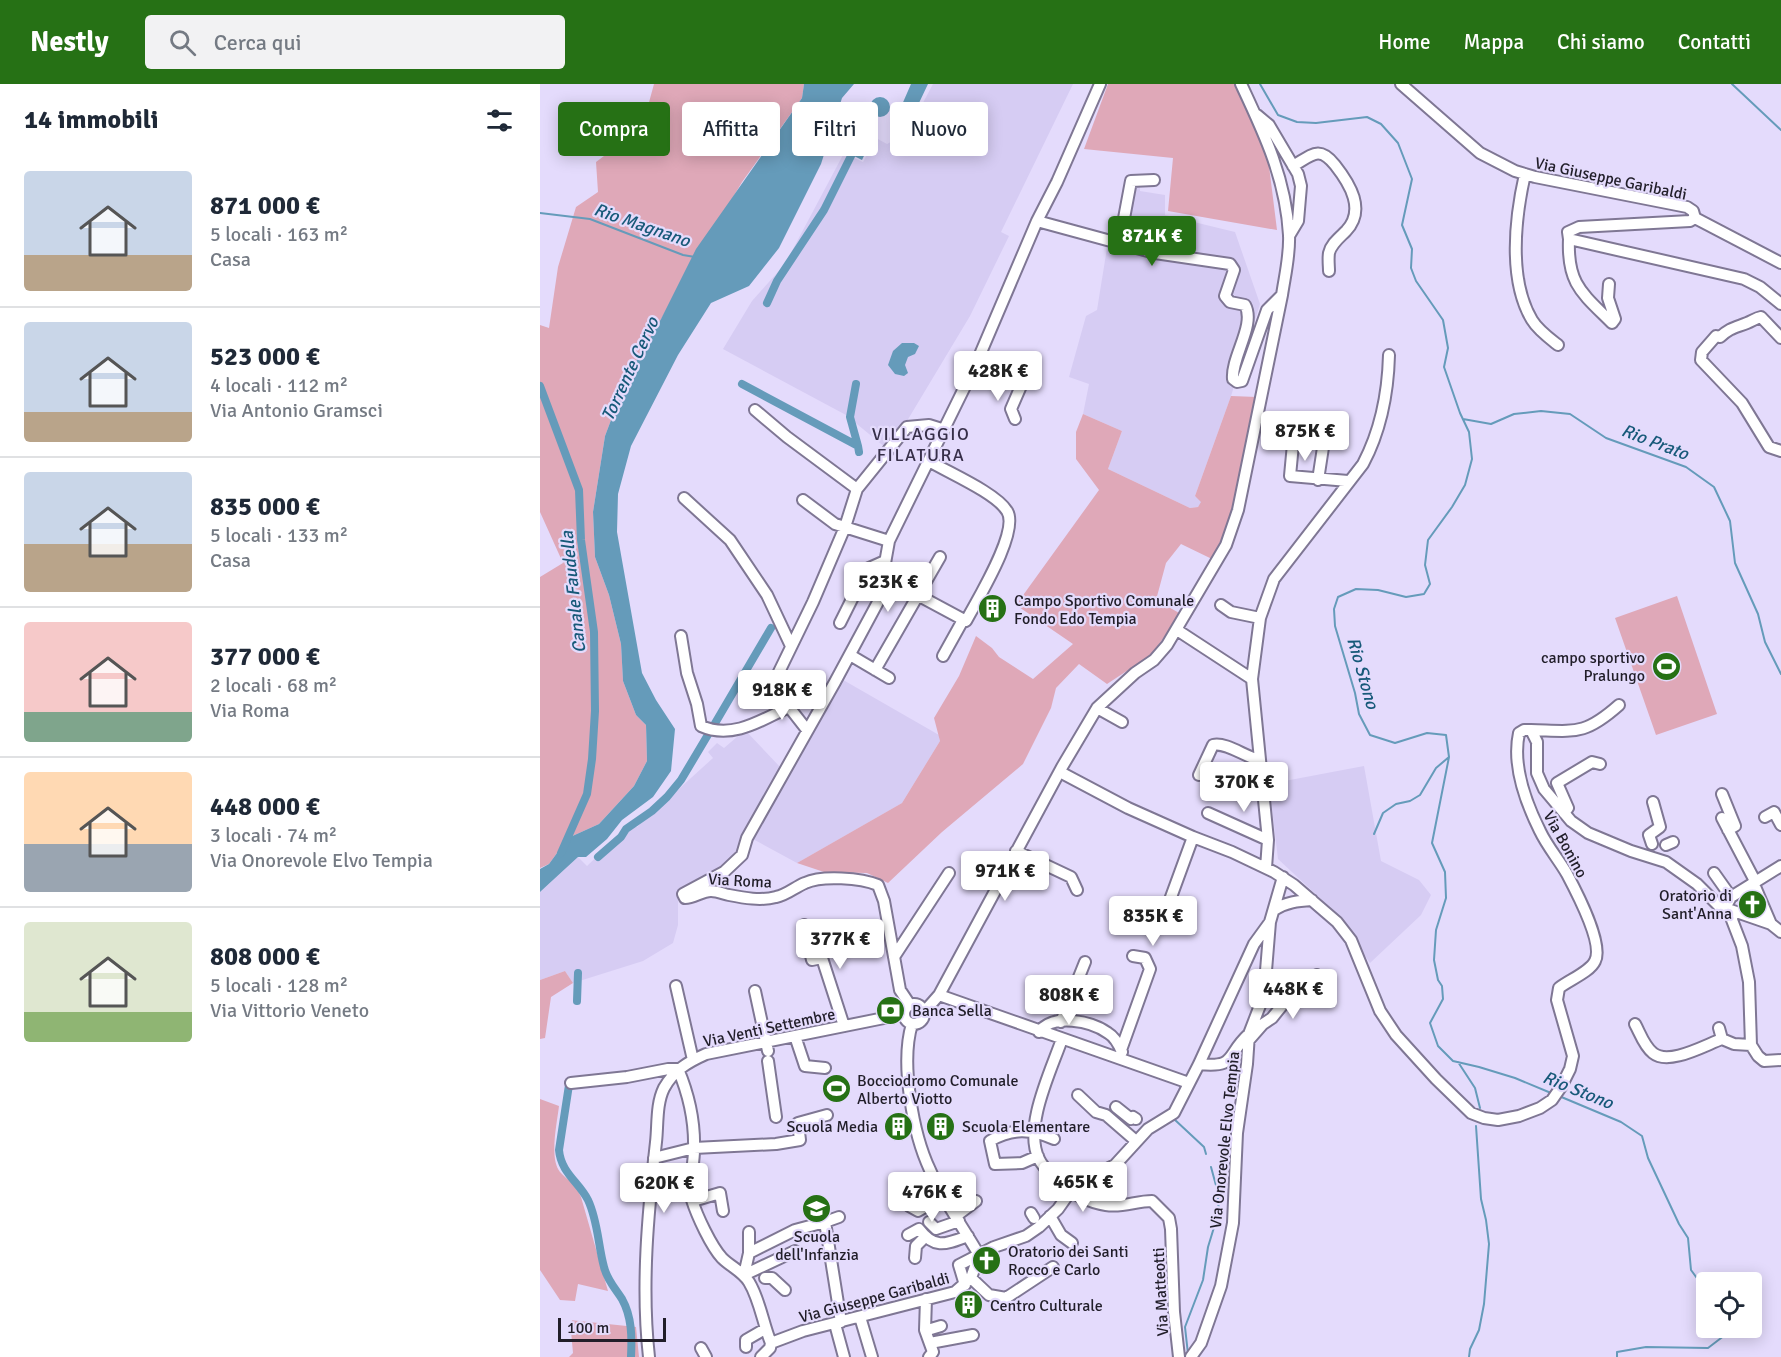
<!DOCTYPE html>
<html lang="it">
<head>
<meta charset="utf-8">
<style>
  :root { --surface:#fff; --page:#f2f2f3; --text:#1f2937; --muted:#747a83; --line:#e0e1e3; --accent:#267115 }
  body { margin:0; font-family:Signika,sans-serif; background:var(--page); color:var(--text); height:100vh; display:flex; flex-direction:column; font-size:22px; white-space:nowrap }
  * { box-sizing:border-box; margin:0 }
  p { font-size:20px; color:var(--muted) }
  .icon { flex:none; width:33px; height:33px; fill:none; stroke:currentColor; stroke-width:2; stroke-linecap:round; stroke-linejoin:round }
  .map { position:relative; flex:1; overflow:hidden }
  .sheet { display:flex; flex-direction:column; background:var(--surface); width:540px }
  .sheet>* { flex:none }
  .banner { position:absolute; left:18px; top:18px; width:570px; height:54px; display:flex; gap:12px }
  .fabs { position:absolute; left:1156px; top:1188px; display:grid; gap:12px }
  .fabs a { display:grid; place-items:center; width:66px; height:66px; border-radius:6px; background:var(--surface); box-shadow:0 3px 15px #0003; font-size:30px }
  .scale { position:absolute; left:18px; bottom:15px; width:108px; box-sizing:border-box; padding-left:6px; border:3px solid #211e29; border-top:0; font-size:16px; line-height:21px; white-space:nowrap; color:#211e29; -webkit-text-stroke:4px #e4dbfc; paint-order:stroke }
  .price { position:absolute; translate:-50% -51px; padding:0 14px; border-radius:6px; background:#fff; color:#222; font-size:20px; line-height:39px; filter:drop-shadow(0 2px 3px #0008) }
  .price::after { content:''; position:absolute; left:50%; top:36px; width:18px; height:14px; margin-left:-9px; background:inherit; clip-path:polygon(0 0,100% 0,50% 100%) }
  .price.on { background:var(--accent); color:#fff }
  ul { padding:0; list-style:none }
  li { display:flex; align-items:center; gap:18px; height:150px; padding:0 24px }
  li+li { border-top:2px solid var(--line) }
  li span { display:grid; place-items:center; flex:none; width:168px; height:120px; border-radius:6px; color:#555 }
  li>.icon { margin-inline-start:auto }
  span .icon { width:72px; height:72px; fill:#fffc; stroke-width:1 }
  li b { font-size:26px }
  h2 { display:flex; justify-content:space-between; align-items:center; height:72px; padding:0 24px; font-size:26px }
  .tag { padding:0 21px; border-radius:6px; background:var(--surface); box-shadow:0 3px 15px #0003; font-size:21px; line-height:54px }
  .tag.on { background:var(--accent); color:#fff }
  header { display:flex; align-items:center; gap:36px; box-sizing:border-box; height:84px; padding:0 30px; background:var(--accent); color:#fff }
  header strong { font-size:28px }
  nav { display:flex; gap:33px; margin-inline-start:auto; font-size:21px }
  .search { width:420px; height:54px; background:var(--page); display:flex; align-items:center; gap:15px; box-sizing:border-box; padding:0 21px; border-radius:6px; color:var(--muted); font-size:22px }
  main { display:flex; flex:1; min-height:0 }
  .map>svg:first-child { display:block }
  .built { fill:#d6ccf3 }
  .green { fill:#dfa8b8 }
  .water { fill:#659bba }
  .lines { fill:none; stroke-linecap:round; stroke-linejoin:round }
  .stream { stroke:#659bba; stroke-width:2 }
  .canal { stroke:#659bba; stroke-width:8 }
  .minor-casing { stroke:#7f7794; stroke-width:14 }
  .minor { stroke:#fff; stroke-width:10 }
  .labels { text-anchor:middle; stroke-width:4.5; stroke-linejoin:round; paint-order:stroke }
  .street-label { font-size:16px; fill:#211e29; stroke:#e4dbfc }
  .poi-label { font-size:16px; fill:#211e29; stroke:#e4dbfc; text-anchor:start }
  .water-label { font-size:18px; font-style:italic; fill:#175979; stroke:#e4dbfc }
  .neighbourhood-label { font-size:18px; letter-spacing:1.5px; fill:#372f49; stroke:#e4dbfc }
</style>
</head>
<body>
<header>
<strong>Nestly</strong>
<div class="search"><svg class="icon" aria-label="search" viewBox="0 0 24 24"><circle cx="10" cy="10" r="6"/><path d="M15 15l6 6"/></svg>Cerca qui</div>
<nav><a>Home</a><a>Mappa</a><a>Chi siamo</a><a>Contatti</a></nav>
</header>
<main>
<section class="sheet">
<h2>14 immobili<svg class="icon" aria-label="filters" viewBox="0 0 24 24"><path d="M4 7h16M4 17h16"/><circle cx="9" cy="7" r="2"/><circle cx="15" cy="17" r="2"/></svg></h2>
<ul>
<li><span style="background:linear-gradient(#c9d6e8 70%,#b9a48a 0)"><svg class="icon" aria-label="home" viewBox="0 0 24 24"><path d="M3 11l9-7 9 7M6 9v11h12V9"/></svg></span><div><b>871 000 €</b><p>5 locali · 163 m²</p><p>Casa</p></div></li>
<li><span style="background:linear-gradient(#c9d6e8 75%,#b9a48a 0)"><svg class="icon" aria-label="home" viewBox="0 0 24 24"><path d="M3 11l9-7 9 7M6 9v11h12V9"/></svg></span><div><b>523 000 €</b><p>4 locali · 112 m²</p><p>Via Antonio Gramsci</p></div></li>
<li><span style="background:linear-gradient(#c9d6e8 60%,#b9a48a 0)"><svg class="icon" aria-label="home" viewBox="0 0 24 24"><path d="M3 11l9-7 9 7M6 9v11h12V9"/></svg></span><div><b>835 000 €</b><p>5 locali · 133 m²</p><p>Casa</p></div></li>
<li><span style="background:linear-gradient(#f6c9c9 75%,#7fa58c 0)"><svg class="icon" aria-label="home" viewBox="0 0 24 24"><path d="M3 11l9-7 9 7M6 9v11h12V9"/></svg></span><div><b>377 000 €</b><p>2 locali · 68 m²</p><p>Via Roma</p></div></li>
<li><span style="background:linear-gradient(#ffd9b3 60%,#9aa5b1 0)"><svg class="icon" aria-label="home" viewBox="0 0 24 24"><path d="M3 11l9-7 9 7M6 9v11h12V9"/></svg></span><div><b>448 000 €</b><p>3 locali · 74 m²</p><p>Via Onorevole Elvo Tempia</p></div></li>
<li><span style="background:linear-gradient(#dfe7d0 75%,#8fb573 0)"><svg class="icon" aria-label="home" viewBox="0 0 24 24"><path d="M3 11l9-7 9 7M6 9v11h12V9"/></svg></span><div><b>808 000 €</b><p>5 locali · 128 m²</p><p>Via Vittorio Veneto</p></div></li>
</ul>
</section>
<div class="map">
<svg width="1241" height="1273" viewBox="0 0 1241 1273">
  <rect width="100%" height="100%" fill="#e4dbfc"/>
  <!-- built -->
  <path class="built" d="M393,0H533L461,148L469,152L430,232L364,342L346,364L306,331L183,265L212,217L245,180L304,69L323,78L336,54L347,60L363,51L370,43Z
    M591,91L600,94V107L625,111V131L695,148L720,220L691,312L655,412L662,418L658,423L650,424L568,385L582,347L543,330L549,300L529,293L546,232L557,226L567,164L578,162Z
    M298,593L399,651L400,657L362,719L257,779L211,754L193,777L138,807V841L133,859L103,877L33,899L25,887L0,896V808L9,800L38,773L47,782L92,739L97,743L173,674L168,668L177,659L184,664L205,646L241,684Z
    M824,682L841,777L879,796L891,811L881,831L830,879L796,829L738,775L729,700Z"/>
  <!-- green -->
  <path class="green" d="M114,0H264L262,14L202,98L88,291L65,352L53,428L55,473L69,511L81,560L83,597L96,631L106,641L107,677L94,702L59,740L28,754L9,780L0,784V493L23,479L0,428V241L9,244L18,183L36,123L58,108L56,78L72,66L99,55Z
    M568,0H695L728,74L737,146L628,127L633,74L544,65Z
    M691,312L717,313L694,428L672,475L641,460L626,479L616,516L641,530L611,571L567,600L539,580L516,604L511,624L483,680L402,748L348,799L327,789L284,788L257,779L362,719L400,657L394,634L419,592L436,552L452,564L459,573L493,595L533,560L476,521L559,406L536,375V348L543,330L582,347L568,385L650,424L658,423L661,418L655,412Z
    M1137,512L1177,630L1116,651L1075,534Z
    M25,887L33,899L11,913L5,954L0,955V896Z
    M0,1015L19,1022C17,1039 9,1075 20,1088C31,1100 33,1095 41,1113L68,1207L38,1200L35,1217L20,1216L0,1186Z
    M30,1236L96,1243L99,1273H29L33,1269Z"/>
  <!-- water -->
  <path class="water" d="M264,0H314L302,14L281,80L239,164L209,202L171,219L138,271L91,362L78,410L77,448L102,589L116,616L135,645L131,687L113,713L82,736L67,755L46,773H38L0,808V785L9,780L28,754L59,740L94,702L107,677L106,641L96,631L83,597L81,560L69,511L55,473L53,428L65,352L88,291L121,235L156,165L262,14Z
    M371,0H388L369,40L363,46L358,45L354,39Z
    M330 23a10 10 0 1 1 20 0a10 10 0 1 1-20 0Z
    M316,44L333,53L322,76L304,67Z
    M362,259H374L379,262L375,270L368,273L365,281L368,289L364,292L355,290L348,281L353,267Z"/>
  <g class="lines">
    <!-- stream -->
    <path class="stream" d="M720,0L738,31L757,38L776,39L827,33L841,40L858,59L872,95L862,141L872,165L871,184L876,197L903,236L908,264L904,283L920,329L929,348L932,375L925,401L912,423L888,456L885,481L890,500L884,510L866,513L838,506L816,505L798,513L794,525L795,542L815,609L819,630L830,651L855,659L887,649L906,651L909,673L892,759L905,788L906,814L896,846L894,876L898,896L902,902L903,915L890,939L898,962L913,977L939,983L975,994L1011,1009
      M1192,0L1241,46
      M0,129L50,135L143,171L155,173
      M923,335L951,340L974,330L1001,327L1030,330L1066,354L1146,383L1174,403L1190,437L1195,479L1218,530L1225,558L1241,590
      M834,750L843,729L856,720L870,717L880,711L896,684L909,673
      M918,978L935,1004L940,1024
      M1019,1012L1081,1038L1102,1052L1108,1074L1139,1140L1148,1154L1151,1186L1167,1208
      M634,1035L664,1063L666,1070
      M648,1270L645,1243L663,1196L668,1163L679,1127L677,1105L671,1083
      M929,1273L930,1265L939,1246L944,1220L949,1160L946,1136L941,1115L936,1042
      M1077,1273V1268L1106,1263L1168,1264L1185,1251V1244"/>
    <!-- canal -->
    <path class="canal" d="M227,219L237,197L284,126L316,62
      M202,300L318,362L319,368
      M316,300L310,333L318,362
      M0,302L39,406L41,456L54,548L55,627L52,675L47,710L21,769
      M174,641L231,544
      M58,773L81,753L86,745L112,727L127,713L141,696L169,649
      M37,917L38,889
      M29,1001L19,1066C21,1089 39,1098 48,1116C58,1137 58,1161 64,1183C67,1196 75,1204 82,1215C92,1233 92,1253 91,1273"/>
    <defs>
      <path id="minor" d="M861,0L940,69L975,87L995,93L1147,123L1153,127L1155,134L1150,137L1039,143L1028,148L1029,155L1204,195L1220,203L1241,220
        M717,31L729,41L758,90L761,102L758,137L749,152
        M753,82C772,71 779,61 795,81C810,100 826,126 806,147C799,154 791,160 789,169C788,175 789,182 789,187
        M985,90C975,134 968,196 992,236C998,246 1009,254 1018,261
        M1155,134L1241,179
        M497,137L615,169L690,180L694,186L685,212L690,218L705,221C716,241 691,273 693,295L697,298L702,297L727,226L742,211
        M1029,155C1027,200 1042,209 1072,239L1075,235L1068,214L1069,200
        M579,161L591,97L614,96
        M1241,254L1221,233C1216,234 1212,237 1207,239C1194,244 1190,244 1180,253L1176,252L1162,268L1161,276L1202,319L1229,363L1241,367
        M436,280L474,295L481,302L471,325L475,335
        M215,326L247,353L317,405
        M753,360L750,392L808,397
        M778,396L786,344
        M144,414L190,456L227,511L251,562
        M263,416L295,440L349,457
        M344,493L426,537C437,516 480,447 467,427C456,409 409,389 389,377
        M681,521L691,528L720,534
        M300,539L327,485L345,477
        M637,546L712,595
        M141,552L147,589L157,620L161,642C192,656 222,636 249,623
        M310,571L349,594
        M403,572L423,536
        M335,586L400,473
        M557,624L582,638
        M267,646L249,623L236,611L238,590L273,518L305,443L317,405L367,343L389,341L405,346
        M991,646C1035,647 1044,652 1079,621
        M520,688L588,724L653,753L692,768L734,788L754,801L797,838L811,856L840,927L856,951L896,995L931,1029L944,1034L958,1036L979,1032L1000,1024L1012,1016L1021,1003L1030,985L1033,972L1017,916L1019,904C1029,896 1050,888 1055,877C1064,860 1036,807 1027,790C1019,776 1007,762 1000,747C986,719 972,681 979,649L984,646H991L997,658V689L1004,705L1031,737L1048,749L1091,767L1126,778L1157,800L1179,822L1231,840L1241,848
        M659,691L673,661C687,658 705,673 720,676
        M1182,710L1195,742L1188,746
        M668,729L728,756
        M1024,729L1028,724L1017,699L1052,678L1060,680
        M1225,733L1234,728L1241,741
        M1182,734L1215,797
        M1112,760L1109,751L1120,743L1113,718
        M1126,761L1133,758
        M476,767L531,793L537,806
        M726,784L728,756L712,595L720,534L734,495L823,380C841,346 848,310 849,271
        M1174,789L1191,813
        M1213,798L1231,840
        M1185,824L1191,813L1241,782
        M734,826C746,818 758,817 772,816
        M1193,827L1192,836L1202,862L1209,898L1211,961L1218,972L1224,977L1241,976
        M623,835L653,753
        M264,841L272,876L282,874L304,942
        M354,873L409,789
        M136,902L153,976
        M215,907L228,967
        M399,911L649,999
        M364 930a10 10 0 1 1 20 0a10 10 0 1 1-20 0Z
        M370,921L360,906L344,817L338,801C321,794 282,791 265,799C255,803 247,811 236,813C221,817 204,814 189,811C184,810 177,807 171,807C162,807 154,814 145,814L143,810L184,788L202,771L207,754L295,598L338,518L349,457L436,280L497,137L517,98L560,0
        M384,928L399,911L522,683L557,624L595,589L614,576L627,561L686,461L698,426L742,211C745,191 750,171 749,151C746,95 724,49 701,0
        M521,938L545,878
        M1095,940C1100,949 1104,962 1113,969C1129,982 1165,961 1182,955
        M1179,944L1182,955L1194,960L1211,961
        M499,948C513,929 551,937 568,949C575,953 579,961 582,968
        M255,952L265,982L285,984
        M522,955C511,987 483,1043 499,1075C503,1084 511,1090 517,1096C531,1109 548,1118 566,1121C582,1124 596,1117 612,1117L629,1134L631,1145L634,1228L639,1273
        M709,956L723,940L732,934L757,903L777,891
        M581,966L610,885L605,874L593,872
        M228,977L236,1033
        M659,980C697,984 685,972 709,950
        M138,985C149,1011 155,1037 154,1066C154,1082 148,1101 152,1116C157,1132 171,1162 182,1174C191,1183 202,1187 209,1198C220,1216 223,1240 231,1259
        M31,999L87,993L128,985H138
        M538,1011L556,1028L566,1031L596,1057
        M576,1023L591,1035L593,1033L596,1035
        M498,1072L482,1079L455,1080L450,1057C472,1044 491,1045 514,1055
        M114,1074L154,1064L236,1060L260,1056L258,1039L287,1031
        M153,1117L180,1109L183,1127
        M369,1122L378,1127L404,1112
        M491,1129L494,1134
        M416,1132L436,1117
        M510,1132L521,1151L532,1159
        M285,1138L299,1133
        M389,1138L396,1145L419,1137
        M368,1151L379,1145C395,1166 406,1160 428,1152
        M209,1169L255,1146L285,1138L301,1238
        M375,1174L376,1162L385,1153
        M204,1191L255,1167
        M204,1191L209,1169V1148
        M225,1194H232L245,1206
        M431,1194L449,1211L466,1214L513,1183
        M425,1201L419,1181L454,1163L486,1152L499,1143L518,1125L530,1108L542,1098L575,1081L608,1045L634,1029L659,980L714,860L730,838L743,793
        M386,1215L385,1246L393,1268L389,1273
        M320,1233L332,1273
        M295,1240L304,1273
        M391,1245L401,1242
        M390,1259L433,1251
        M206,1263V1256L225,1245
        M161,1264L166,1273
        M109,1273C101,1202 108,1129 116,1058C118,1041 116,1020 124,1004C134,986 148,978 166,970L364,930
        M221,1273L230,1264L231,1259L263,1247L415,1208L431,1194L439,1171C423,1143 403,1116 390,1086C373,1050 360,979 372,940
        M651,1273L661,1259L681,1202L693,1139L697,1049L707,980L709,950L724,911L730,838"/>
    </defs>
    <!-- minor casing -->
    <use href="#minor" class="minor-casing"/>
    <!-- minor -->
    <use href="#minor" class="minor"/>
  </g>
  <!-- icons -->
  <defs>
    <symbol id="building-disc" viewBox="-11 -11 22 22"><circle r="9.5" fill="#267115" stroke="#e4dbfc"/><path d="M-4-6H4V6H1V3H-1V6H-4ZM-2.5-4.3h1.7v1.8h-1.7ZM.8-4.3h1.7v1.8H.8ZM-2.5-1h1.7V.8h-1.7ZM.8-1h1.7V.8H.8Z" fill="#fff"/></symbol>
    <symbol id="stadium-disc" viewBox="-11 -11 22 22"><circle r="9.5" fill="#267115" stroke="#e4dbfc"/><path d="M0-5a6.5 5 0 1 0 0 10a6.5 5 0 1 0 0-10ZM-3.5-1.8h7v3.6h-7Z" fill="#fff"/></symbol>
    <symbol id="church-disc" viewBox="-11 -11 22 22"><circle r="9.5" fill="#267115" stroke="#e4dbfc"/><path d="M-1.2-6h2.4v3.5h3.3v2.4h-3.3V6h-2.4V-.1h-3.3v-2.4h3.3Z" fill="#fff"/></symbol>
    <symbol id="bank-disc" viewBox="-11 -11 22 22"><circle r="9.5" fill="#267115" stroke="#e4dbfc"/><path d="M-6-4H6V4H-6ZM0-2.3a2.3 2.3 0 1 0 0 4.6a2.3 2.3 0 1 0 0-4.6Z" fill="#fff"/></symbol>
    <symbol id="school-disc" viewBox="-11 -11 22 22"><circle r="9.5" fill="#267115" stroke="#e4dbfc"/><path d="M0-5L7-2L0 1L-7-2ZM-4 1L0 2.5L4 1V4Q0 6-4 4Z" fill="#fff"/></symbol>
  </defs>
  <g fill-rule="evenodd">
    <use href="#building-disc" x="436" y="508" width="33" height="33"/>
    <use href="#stadium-disc" x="1110" y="566" width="33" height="33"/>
    <use href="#church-disc" x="1196" y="804" width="33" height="33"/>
    <use href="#bank-disc" x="334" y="910" width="33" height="33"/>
    <use href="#stadium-disc" x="280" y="988" width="33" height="33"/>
    <use href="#building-disc" x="342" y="1026" width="33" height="33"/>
    <use href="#building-disc" x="384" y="1026" width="33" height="33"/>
    <use href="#school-disc" x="260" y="1108" width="33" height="33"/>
    <use href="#church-disc" x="430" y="1160" width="33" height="33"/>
    <use href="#building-disc" x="412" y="1204" width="33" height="33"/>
  </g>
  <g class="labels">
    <!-- street labels -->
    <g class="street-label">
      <text transform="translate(1071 94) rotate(12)" y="6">Via Giuseppe Garibaldi</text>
      <text transform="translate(1026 760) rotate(61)" y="6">Via Bonino</text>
      <text transform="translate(200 796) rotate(3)" y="6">Via Roma</text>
      <text transform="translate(229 943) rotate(-12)" y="6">Via Venti Settembre</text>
      <text transform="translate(684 1056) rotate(-84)" y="6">Via Onorevole Elvo Tempia</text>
      <text transform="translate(620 1208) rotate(-93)" y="6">Via Matteotti</text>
      <text transform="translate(334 1213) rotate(-15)" y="6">Via Giuseppe Garibaldi</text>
    </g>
    <!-- poi labels -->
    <g class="poi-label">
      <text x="474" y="522">Campo Sportivo Comunale<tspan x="474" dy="18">Fondo Edo Tempia</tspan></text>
      <text x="1105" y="579" text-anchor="end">campo sportivo<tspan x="1105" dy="18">Pralungo</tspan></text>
      <text x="1192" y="817" text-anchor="end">Oratorio di<tspan x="1192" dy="18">Sant'Anna</tspan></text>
      <text x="372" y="932">Banca Sella</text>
      <text x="317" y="1002">Bocciodromo Comunale<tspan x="317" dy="18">Alberto Viotto</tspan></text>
      <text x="338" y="1048" text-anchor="end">Scuola Media</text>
      <text x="422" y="1048">Scuola Elementare</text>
      <text x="277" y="1158" text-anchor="middle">Scuola<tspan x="277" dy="18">dell'Infanzia</tspan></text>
      <text x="468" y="1173">Oratorio dei Santi<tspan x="468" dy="18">Rocco e Carlo</tspan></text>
      <text x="450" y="1227">Centro Culturale</text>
    </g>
    <!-- water labels -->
    <g class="water-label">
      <text transform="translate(102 141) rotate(19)" y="6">Rio Magnano</text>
      <text transform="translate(90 285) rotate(-65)" y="6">Torrente Cervo</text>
      <text transform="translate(1115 358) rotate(21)" y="6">Rio Prato</text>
      <text transform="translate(33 508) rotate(-96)" y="6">Canale Faudella</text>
      <text transform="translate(823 589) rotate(74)" y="6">Rio Stono</text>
      <text transform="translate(1038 1006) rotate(22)" y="6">Rio Stono</text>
    </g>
    <!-- neighbourhood labels -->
    <g class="neighbourhood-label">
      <text x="381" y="356">VILLAGGIO<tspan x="381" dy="21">FILATURA</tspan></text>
    </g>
  </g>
</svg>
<div class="fabs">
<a><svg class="icon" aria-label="locate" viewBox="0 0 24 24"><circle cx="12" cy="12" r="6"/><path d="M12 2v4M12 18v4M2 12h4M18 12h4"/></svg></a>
</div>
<div class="scale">100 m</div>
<b class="price on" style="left:612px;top:183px">871K €</b>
<b class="price" style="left:458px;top:318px">428K €</b>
<b class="price" style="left:765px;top:378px">875K €</b>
<b class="price" style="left:348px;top:529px">523K €</b>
<b class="price" style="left:242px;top:637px">918K €</b>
<b class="price" style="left:704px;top:729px">370K €</b>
<b class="price" style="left:465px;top:818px">971K €</b>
<b class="price" style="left:613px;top:863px">835K €</b>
<b class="price" style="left:300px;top:886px">377K €</b>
<b class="price" style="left:753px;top:936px">448K €</b>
<b class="price" style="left:529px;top:942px">808K €</b>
<b class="price" style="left:543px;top:1129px">465K €</b>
<b class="price" style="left:124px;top:1130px">620K €</b>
<b class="price" style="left:392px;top:1139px">476K €</b>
<div class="banner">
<a class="tag on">Compra</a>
<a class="tag">Affitta</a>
<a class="tag">Filtri</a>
<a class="tag">Nuovo</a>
</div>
</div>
</main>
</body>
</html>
